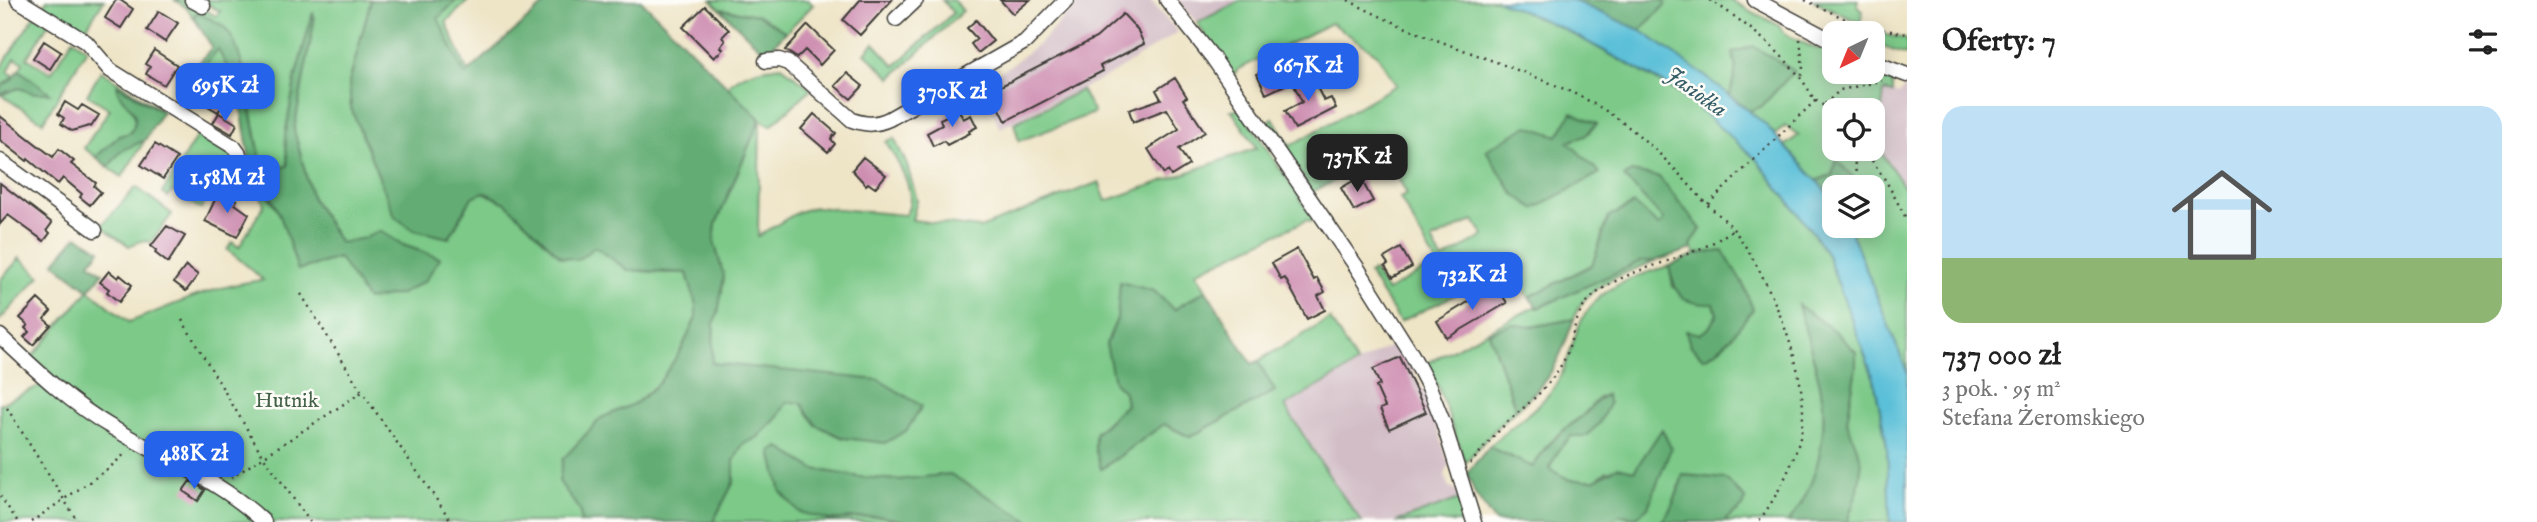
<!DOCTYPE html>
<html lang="pl">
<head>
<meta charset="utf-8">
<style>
  :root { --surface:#fff; --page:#f6f6f6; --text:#222; --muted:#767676; --accent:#2563eb }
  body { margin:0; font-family:"IM FELL English",serif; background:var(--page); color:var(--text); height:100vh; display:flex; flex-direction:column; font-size:26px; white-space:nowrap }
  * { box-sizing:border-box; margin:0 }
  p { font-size:23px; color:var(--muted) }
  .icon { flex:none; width:38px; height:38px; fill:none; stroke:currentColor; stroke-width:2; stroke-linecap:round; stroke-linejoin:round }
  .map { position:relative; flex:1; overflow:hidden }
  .sheet { display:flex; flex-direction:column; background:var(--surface); width:630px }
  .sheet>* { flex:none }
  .needle { width:46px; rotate:223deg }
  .controls { position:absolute; left:1822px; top:21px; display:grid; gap:14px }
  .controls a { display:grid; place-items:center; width:63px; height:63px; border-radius:14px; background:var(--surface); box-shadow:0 4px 18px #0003; font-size:35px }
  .price { position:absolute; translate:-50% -60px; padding:0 16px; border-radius:14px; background:var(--accent); color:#fff; font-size:23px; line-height:46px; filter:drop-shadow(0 2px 4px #0008) }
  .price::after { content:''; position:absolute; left:50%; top:42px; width:21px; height:16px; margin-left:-10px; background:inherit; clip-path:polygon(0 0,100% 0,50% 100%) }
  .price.current { background:#222; color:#fff }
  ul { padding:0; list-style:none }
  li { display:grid; align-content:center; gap:14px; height:371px; padding:0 35px }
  li span { display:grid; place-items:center; height:217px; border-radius:21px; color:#555 }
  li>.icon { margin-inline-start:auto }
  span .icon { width:126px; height:126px; fill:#fffc; stroke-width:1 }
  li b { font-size:30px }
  h2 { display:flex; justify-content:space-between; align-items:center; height:84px; padding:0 35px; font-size:30px }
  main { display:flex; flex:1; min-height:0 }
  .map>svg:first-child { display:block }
  .industrial { fill:#d2bdc6 }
  .green { fill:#7bc988; stroke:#4c7252; stroke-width:2; fill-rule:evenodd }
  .forest { fill:#64ad74; stroke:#406448; stroke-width:2 }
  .water { fill:#5abfd8; stroke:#3b6e7a; stroke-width:2 }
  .building { fill:#ce8eb1 }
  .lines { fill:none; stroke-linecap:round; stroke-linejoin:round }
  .minor-casing { stroke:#3c3a36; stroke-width:17 }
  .path { stroke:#3c3a36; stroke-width:2.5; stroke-dasharray:2 5; stroke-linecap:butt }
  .minor { stroke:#fff; stroke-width:14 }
  .labels { text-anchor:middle; stroke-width:5; stroke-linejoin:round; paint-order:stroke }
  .park-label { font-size:21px; fill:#426147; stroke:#fdfcf7 }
  .water-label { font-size:23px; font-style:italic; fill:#355d67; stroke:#fdfcf7 }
</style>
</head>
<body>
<main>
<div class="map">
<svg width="1907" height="522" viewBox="0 0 1907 522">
  <rect width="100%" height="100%" fill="#fdfcf7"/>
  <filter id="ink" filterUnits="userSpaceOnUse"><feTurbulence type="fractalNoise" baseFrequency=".0143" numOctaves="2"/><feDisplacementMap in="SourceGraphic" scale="14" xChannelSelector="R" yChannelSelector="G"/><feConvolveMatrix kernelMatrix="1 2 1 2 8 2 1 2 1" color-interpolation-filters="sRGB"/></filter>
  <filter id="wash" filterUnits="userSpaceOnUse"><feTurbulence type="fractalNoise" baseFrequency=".00686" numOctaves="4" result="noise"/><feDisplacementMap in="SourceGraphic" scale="28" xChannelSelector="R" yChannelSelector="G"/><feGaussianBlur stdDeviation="1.57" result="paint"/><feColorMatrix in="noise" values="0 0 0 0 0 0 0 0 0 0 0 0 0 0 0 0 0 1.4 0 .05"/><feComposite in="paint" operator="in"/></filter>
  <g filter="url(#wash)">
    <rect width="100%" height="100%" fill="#eee4c6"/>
    <!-- industrial -->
    <path class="industrial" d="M1081,0H1150L1178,32L1108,76L1000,128L980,82L1005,69L1039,44Z
      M1177,0H1241L1197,23Z
      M1907,83V191L1877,146L1884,91L1900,94Z
      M1392,345L1406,359L1428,399L1449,465L1445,475L1448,486L1457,490L1459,499L1396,522H1362L1335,485L1285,406L1336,375Z"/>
    <!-- green -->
    <path class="green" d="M47,0H104L83,33L42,8Z
      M175,0H188L216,16L220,11L205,3L204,0H371L349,83L351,108L396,217L449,238L472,197L483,192L506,203L561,257L595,246L628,270L664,273H687L696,305V318L681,350L659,383L636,403L601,418L559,481L580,511L581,522H0V404L44,384L31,358L89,290L129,322C174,305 215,285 263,280C251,269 240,259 227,250L232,242L239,247L264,205L259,190C285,205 288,243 298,270L339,258H439L403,245L380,231L365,238L340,244L312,198L294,130L314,22L313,14L296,75L285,136L288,166L263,171L243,66L225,28L197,13L194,18L188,9Z
      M457,0H469L446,22L468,73L464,76L437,18Z
      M711,0H808L813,5L786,32L758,15L720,9Z
      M942,0H954L963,11L891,78L865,53L874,43L895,66L953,13Z
      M1241,0H1497L1564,29L1686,97L1756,159L1814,234L1828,257L1874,379L1887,446L1890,522H1847L1849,517L1851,435L1847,421L1856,367V352L1799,307C1806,334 1816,362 1821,390C1829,433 1817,488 1788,522H1723L1743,507L1745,499C1725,474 1713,478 1683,475C1677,492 1673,509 1661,522H1609L1620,514L1630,518L1648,507L1671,448L1634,471H1607L1595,480H1570L1548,469L1560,448L1571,436H1586L1605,395L1599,398L1582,416L1569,425L1545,448L1533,467L1489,447C1507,429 1531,414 1547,396C1565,377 1569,352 1578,328C1594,288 1632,277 1669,266L1673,287L1714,303L1717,314L1709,328L1700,334L1687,332L1690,345L1703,358C1724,352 1739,326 1752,309L1723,251L1696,254L1690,245L1701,229L1625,177L1665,220L1659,226L1634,204L1609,217L1592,265L1529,297L1509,268L1400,322L1369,274L1373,271L1387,291L1436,263L1400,198L1407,194L1385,155L1312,192L1266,123L1273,118L1290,146L1396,85L1377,54L1331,23L1239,69L1233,75L1197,23ZM1597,123L1585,136L1567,142L1513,193L1486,150L1528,127L1558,136ZM1474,220L1484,236L1442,260L1432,240Z
      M1664,0H1730L1778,25L1785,34L1814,48L1828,50L1825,57L1834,62V72H1852L1866,79L1873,69C1885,75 1894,77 1893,93L1884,91L1877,146L1907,191V372L1849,226H1872V187H1860L1836,160L1832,175L1815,181L1784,146L1799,135L1785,126L1775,135L1749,111L1761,107L1794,71L1733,54L1736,67L1730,95L1640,30L1666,4ZM1834,110H1872V149H1834Z
      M1813,0H1858L1857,4L1863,11L1860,23Z
      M35,15L49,23L27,58L51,73L73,39L87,49L43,122L1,95L19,88L33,93H49L19,70L23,63L15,58L8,72L15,76L0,87V69Z
      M1876,33L1907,39V55L1877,45L1874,41Z
      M218,48L229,71L226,85L209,75L203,68Z
      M782,66L811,89L771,126L760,120L758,236L798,212L815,207L905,215C920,194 897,161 886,142L894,138L907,165L917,200L912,220L980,228L1099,182L1106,201L1257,148L1231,110H1241L1313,218L1310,222L1307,220L1196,272L1206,290L1173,310L1154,291L1121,283L1117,319L1106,344L1124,392L1126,405L1095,433V448L1102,469L1164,424L1190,437L1274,391L1258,361L1330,319L1357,364L1285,406L1335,485L1362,522H1031L950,474L898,480L859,477L814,469L779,447L772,452L781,492L829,520L879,516L909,522H713L734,481V461L742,445L758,437L777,418L786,402L801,403L816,425L907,430L712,363L714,323L718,313L724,277L714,241L716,224L760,119L727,87C741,72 762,68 782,66Z
      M101,71L165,112L118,85C125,102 143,114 130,133L119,136L96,157L84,148L110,109L87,95Z
      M1081,90L1094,113L1019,141L1014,123Z
      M194,127L235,155L201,209L172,191L168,197L162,193L198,134L192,130Z
      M145,140L122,177L108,167L121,151Z
      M136,187L172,214L151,242L141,241L129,246L101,226Z
      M20,258L40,276L0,320V280Z
      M1642,261H1655C1627,272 1583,286 1574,319L1530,327L1512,324L1489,333L1516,410L1498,426L1465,463L1438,386L1425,364L1536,306L1538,308Z
      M1459,499L1465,522H1396Z"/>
    <!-- forest -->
    <path class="forest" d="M371,0H457L438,18L465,75L549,0H641L760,119L716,224L714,241L724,277L718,313L714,323L712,363L879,380L922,406L907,430L885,443L843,438L816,425L801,403L787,402L777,418L758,437L742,445L734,461V481L713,522H581L580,511L559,481L563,459L601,418L636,403L659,383L681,350L696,318V305L687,273L628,270L595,247L578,260L561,257L506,203L484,192L472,197L449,238L414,230L395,217L351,108L349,83Z
      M1572,0H1664L1666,4L1640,30Z
      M720,9L758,15L786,32L770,49L763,51Z
      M196,12C205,17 218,21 225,28C248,51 252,137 264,171L288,166L285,136L296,75L313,12L314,22L294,130L312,198L340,243L365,238L380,231L403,245L440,258L425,281L401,294L367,300L339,258L298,270L280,215L271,197L259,190L252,173L238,91L226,85L229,71L218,49L203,68L209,75L195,68L212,47L194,18Z
      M1753,46L1794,71L1761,107L1749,111L1730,95L1736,67L1732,53Z
      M19,70L50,93H33L19,88L0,94V87L11,80Z
      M117,85L162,112L145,140L121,151L108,167L96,157L119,136L130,133C147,108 118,106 117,85Z
      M1572,112L1597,124L1585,136L1568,142L1600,173L1534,209L1513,193L1486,150L1528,126L1558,136Z
      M1836,160L1862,186L1834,187V200L1815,181L1832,175Z
      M1631,172L1659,177L1701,229L1691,245L1693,249L1655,261H1642L1538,308L1529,297L1592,265L1609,217L1634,204L1659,226L1664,220L1624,177Z
      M77,236L100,250L90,263L103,273L89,290L54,263Z
      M1723,251L1742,282L1753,309C1739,326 1724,351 1703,358L1690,345L1686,331L1700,334L1709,328L1717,314L1714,304C1682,305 1675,296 1669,266L1696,254Z
      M1120,282L1154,291L1174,310L1206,290L1252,364L1258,361L1275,391L1190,437L1164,424L1101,469L1095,448V434L1126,405L1124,392L1114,382L1106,344L1117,319Z
      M1798,305L1836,332L1856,352V367L1847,421L1862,462L1858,490L1847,522H1788C1817,488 1829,432 1821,389C1815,361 1806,333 1798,305Z
      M1574,319C1559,362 1551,380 1516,410L1489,333L1512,324L1531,327Z
      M1606,395L1609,404L1599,424L1586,436H1571L1560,448L1549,469L1570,480H1595L1618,467L1634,471L1662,429L1671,448L1648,507L1637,517L1620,515L1609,522H1495L1475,494L1467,473L1489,447L1533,467C1549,442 1557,435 1580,418C1590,411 1595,400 1606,395Z
      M779,447L814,469L859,477L898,480L950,474L1031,522H909L879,516L829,520L799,512L781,492L771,452Z
      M1683,475L1726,479L1745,499L1743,507L1723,522H1661C1673,509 1678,492 1683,475Z"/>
    <!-- water -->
    <path class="water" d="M1497,0H1572L1640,30L1705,76L1765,124L1834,200V226H1849L1907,372V522H1890L1887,446L1874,379L1828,257L1814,234L1756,159L1678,91L1564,29Z"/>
    <g id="blocks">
      <!-- building -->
      <path class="building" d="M116,0H120L133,9L121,28L105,18Z
        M860,0H892L860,35L843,20Z
        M1000,0H1030L1013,14Z
        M705,6L729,30L722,37L725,41L720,47L723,49L714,58L683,27Z
        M159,11L178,23L165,42L147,30Z
        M1123,14L1137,29L1144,44L1100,66L1103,71L1006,121L991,91L1096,38Z
        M976,20L993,41L978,53L971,44L977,39L967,28Z
        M808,25L834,50L820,65L805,50L797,58L785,50Z
        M44,41L61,52L50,69L33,58Z
        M154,50L177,65L164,85L146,74L150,67L145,64Z
        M1274,66L1278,73L1281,72L1287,84L1266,94L1257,74Z
        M847,73L863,86L851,99L835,86Z
        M1310,74L1324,101L1331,98L1336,108L1295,129L1285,111L1302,102L1293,83Z
        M1175,78L1187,97L1183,99L1205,132L1179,149L1189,165L1171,176L1168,171L1164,174L1148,149L1179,129L1167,109L1133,122L1129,110L1161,99L1156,90Z
        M211,87L228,97L218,112L201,102Z
        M65,102L78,110L82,105L99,115L91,127L89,126L72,131L61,124L64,118L58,114Z
        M959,110L963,119L971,115L977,127L969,131L970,133L947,145L944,141L933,146L927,133L942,125L940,119Z
        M219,113L237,124L232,134L213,123Z
        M814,114L836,133L831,139L835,144L828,152L801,129Z
        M0,116L53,157L59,149L74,161L71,164L96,183L94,186L101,192L90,205L80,197L82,194L63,178L58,184L28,159L27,161L0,140Z
        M155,144L177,158L163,179L141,165Z
        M863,157L886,175L875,188L868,183L866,185L852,170Z
        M1360,177L1373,201L1354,211L1341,188Z
        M0,183L52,223L47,230L50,233L44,241L8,215L0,224Z
        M219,191L237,200L235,204L249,214L237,237L205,221Z
        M167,226L185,236L168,263L155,253L156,250L151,246Z
        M1401,248L1412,267L1392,278L1385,266L1388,264L1384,258Z
        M1297,249L1314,280L1317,278L1325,292L1318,296L1325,310L1307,319L1285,278L1281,280L1272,263Z
        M186,266L198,275L186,291L174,282Z
        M109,271L118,278L120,275L132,285L119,302L107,292L109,289L100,282Z
        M1496,285L1507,303L1447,338L1437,321Z
        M38,299L51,311L44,319L51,325L33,345L24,337L29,332L25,328L28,325L20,318Z
        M1400,357L1426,412L1389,429L1380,409L1385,407L1376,387L1380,385L1373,369Z
        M190,481L205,490L198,501L183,491Z"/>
    </g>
  </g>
  <g filter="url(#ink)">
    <use href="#blocks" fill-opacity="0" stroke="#3c3a36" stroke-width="2"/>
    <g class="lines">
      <defs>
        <path id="minor" d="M18,0L86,42L110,70L234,147L239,154L242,165
          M192,0L203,6
          M1167,0L1213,58L1358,269L1412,355L1430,389L1443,422L1474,522
          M1755,0L1834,42
          M896,19L916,0
          M766,61L779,60L788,63L852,120C866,125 876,125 889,119L1025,42L1066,0
          M1872,62L1907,75
          M0,161L95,230
          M0,336C36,370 70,403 113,428C164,459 220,480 264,522"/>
      </defs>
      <!-- minor casing -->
      <use href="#minor" class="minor-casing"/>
      <!-- path -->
      <path class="path" d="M1348,0C1404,31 1466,50 1525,73C1553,84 1581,95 1606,111C1643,135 1671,164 1700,197C1710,209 1724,217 1734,230C1767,273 1810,372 1802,427C1798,457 1776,499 1758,522
        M1710,0C1745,22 1791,58 1811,94C1816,104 1826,105 1834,113
        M1805,0L1858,25L1907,34
        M1800,39L1803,69L1801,77
        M1825,104L1840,90L1882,81
        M1853,149L1856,174L1855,187
        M1864,149L1886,181L1907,220
        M1708,204L1816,100
        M301,294L362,392
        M182,320L263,456L310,522
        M7,408L78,522
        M1470,464C1484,448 1497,431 1513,417C1533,400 1550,385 1563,362C1574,342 1572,317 1590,299C1626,264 1689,264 1732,230
        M231,478L362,392L452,522
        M0,496L18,522
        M31,522L108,469L127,452"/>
      <!-- minor -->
      <use href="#minor" class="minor"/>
    </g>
  </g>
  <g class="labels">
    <!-- park labels -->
    <g class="park-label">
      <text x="287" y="407">Hutnik</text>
    </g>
    <!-- water labels -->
    <g class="water-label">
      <text transform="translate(1697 91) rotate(36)" y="8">Jasiołka</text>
    </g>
  </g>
</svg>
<div class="controls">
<a><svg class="needle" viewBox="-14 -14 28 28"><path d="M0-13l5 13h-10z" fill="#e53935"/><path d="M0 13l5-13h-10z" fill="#767676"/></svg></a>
<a><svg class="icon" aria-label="locate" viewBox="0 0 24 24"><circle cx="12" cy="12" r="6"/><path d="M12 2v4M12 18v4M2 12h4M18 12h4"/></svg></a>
<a><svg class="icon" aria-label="layers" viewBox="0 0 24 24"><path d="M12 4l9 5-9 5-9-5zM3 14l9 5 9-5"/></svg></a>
</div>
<b class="price" style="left:1308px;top:103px">667K zł</b>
<b class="price" style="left:225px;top:123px">695K zł</b>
<b class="price" style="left:952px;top:129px">370K zł</b>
<b class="price current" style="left:1357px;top:194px">737K zł</b>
<b class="price" style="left:227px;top:215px">1.58M zł</b>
<b class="price" style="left:1472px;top:312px">732K zł</b>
<b class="price" style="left:194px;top:491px">488K zł</b>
</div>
<section class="sheet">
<h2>Oferty: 7<svg class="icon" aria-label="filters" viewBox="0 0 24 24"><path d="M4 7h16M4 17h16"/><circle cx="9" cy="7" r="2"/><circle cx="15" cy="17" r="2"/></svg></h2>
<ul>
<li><span style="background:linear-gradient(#bfe0f5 70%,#8fb573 0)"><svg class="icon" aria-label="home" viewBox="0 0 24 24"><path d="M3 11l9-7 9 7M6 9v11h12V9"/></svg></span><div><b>737 000 zł</b><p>3 pok. · 95 m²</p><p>Stefana Żeromskiego</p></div></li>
</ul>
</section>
</main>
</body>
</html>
